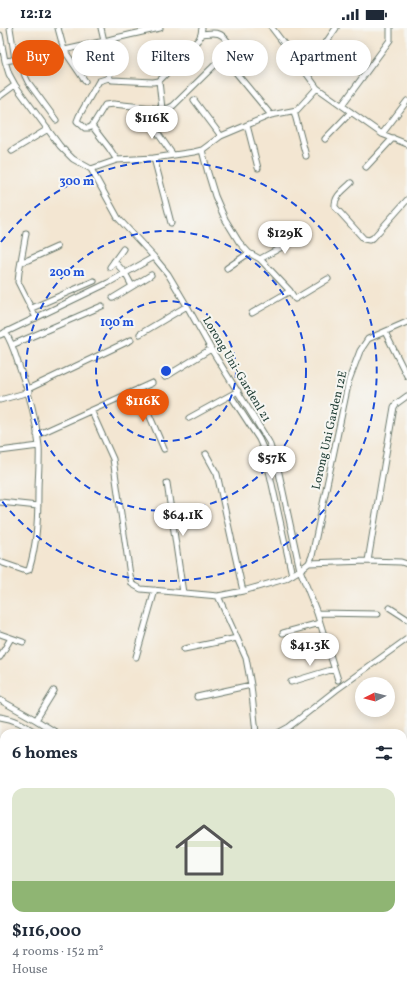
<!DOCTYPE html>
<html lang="en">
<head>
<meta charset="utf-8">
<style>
  :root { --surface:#fff; --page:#f6f6f7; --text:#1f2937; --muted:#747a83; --accent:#ea580c }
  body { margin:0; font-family:Vollkorn,serif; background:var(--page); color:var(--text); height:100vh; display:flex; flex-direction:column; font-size:15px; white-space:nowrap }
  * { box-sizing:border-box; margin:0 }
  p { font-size:13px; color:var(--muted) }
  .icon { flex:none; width:22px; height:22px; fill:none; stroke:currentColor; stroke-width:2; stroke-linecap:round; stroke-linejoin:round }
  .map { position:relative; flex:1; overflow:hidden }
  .panel { position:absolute; left:0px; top:701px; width:407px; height:268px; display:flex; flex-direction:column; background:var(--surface); border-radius:12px 12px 0 0; box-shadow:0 2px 10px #0003 }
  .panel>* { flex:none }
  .banner { position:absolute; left:12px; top:12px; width:383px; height:36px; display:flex; gap:8px }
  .needle { width:26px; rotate:264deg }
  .tools { position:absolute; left:355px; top:649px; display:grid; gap:8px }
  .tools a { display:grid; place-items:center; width:40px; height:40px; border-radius:50%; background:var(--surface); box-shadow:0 2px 10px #0003; font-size:20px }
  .price { position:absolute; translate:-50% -34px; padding:0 9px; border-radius:14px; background:#fff; color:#222; font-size:13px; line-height:26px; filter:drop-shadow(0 1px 2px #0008) }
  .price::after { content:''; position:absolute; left:50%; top:24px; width:12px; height:9px; margin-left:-6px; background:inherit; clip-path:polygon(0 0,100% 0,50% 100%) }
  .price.selected { background:var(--accent); color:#fff }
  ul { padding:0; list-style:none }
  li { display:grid; align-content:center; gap:8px; height:212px; padding:0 12px }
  li span { display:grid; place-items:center; height:124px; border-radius:12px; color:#555 }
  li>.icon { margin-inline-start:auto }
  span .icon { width:72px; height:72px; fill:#fffc; stroke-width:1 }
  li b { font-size:17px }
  h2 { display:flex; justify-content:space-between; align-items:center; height:48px; padding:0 12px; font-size:17px }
  .chip { padding:0 14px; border-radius:18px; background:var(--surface); box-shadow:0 2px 10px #0003; font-size:14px; line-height:36px }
  .chip.selected { background:var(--accent); color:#fff }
  .status { display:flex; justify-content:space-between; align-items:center; height:28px; padding:0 20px; background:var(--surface); direction:ltr }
  .status svg { height:11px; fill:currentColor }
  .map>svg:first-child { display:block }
  .water { fill:#5fb8dc; stroke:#3f7a88 }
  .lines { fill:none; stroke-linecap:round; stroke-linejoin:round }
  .stream { stroke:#5fb8dc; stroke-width:1.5 }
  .minor-casing { stroke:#69786b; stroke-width:7 }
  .minor { stroke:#fff; stroke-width:5 }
  .ring { fill:none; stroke:#1d4ed8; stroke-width:2; stroke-dasharray:7 5 }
  .labels { text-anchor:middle; stroke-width:4; stroke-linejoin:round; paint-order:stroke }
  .street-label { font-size:12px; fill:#1f3d34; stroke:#f6f6f2 }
  .centre { fill:#1d4ed8; stroke:#f6f6f2; stroke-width:2 }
  .ring-label { font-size:12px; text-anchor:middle; font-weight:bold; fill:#1d4ed8; stroke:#f6f6f2; stroke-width:4; stroke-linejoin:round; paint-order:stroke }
</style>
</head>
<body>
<div class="status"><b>12:12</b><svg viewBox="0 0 49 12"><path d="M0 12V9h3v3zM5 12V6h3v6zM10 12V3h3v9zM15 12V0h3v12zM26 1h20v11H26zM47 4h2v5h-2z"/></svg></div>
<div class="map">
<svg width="407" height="969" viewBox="0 0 407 969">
  <rect width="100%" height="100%" fill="#f6f6f2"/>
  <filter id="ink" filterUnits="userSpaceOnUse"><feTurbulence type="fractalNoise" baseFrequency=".025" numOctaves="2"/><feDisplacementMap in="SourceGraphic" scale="8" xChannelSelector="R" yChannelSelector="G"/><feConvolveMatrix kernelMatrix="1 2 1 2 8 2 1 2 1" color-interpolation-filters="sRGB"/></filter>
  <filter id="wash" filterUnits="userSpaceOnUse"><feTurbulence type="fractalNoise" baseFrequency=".012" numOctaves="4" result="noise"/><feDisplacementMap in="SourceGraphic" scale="16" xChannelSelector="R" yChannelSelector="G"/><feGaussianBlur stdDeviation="0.9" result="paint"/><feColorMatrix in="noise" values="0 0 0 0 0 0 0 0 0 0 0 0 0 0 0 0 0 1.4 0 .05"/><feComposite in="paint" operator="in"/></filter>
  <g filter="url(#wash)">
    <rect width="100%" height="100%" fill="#f3e6d2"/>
    <!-- water -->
    <path class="water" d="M111,965H118L119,966L125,967L127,965H138L137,969H111Z"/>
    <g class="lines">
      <!-- stream -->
      <path class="stream" d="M163,965V969"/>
    </g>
  </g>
  <g filter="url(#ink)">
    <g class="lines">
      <defs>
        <path id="minor" d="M10,0L15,31
          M58,0L64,22L85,53
          M101,0L104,13
          M272,0L304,42L317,60L382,106L407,116
          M0,7L5,33L9,46L15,57L60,118L73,131L91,141L118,190L154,229L168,246L187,278L211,321L269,414L279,445L300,542L317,585L338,652
          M113,11L109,50L112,52L153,54L159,53L162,50L199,11L201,6L202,0
          M20,31L25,48L28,54L56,92
          M5,33C57,26 108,11 160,0
          M228,35L271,87
          M304,42L312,35L336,0
          M109,50L99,53L79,88L77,93L85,100H89L92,98L105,77L113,76L162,81L169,80L173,78L229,23C230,19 230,17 228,14C220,2 214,5 201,6
          M159,53L162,81
          M0,68L15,57
          M194,72L221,108
          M342,77L390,12V0
          M294,83L306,128
          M145,87L173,127
          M247,97L258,140
          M92,98L109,120L117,132
          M382,106L407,73
          M325,111L351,84
          M202,122L208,145L215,168L225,191L239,214L249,225L260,231L290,263L295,271L328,251
          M12,123L48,101
          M154,130L171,195
          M366,139L393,110
          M91,141L117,132L154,130L194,124L202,122L221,108L240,100L271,87L297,82L317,60
          M351,155C344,162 334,168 335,179L364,211L369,212L373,210L407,172
          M26,205L19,244L18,254L36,290
          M260,231L302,208
          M114,233L125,245L132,258
          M21,234L28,232L57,219
          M110,239L123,221
          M227,240L249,225
          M113,270L151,247
          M32,280L94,253
          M252,285L290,263
          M385,304L407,348
          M140,306L187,278
          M0,307L108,255L154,229
          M12,317L102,278
          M165,349L211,321
          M28,361L131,312
          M138,361L164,421
          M231,368L259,411L263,420L270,447L292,547
          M0,372L29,364
          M91,382L113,431L130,547L132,556L141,561L218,568L243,563L285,551L300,542L309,535L368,533L401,534L407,536
          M189,390L238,363
          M37,407L152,355
          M0,423L39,418
          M206,426L217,446L243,563
          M167,455L183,565
          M0,474L38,478
          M368,533L381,455L394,379L396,376L407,368
          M0,534L26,543L29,542C37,516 38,490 38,463C38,448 40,433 39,418C36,390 29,364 19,338C15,326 12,314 5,304
          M309,535L312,528L349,352L360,323L368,311L407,294
          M218,568L246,630L251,657L256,705
          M390,580L407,591
          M317,585L378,586
          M283,605L320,595
          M0,606L23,614
          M184,621L237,610
          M0,629L11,610
          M136,629L155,562
          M291,654L334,641
          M197,669L251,657
          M0,672L36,692L57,705
          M0,689C15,691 23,696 36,705
          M36,692L54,663
          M278,705L289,699L336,662L407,611
          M0,772L4,771
          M403,901L407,886
          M403,965L404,969
          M257,969L258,965
          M296,969L297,965
          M345,969L348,965"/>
      </defs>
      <!-- minor casing -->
      <use href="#minor" class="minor-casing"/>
      <!-- minor -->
      <use href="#minor" class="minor"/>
    </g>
  </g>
  <!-- distance rings -->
  <g class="ring">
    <circle cx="166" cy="343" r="70"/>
    <circle cx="166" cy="343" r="140"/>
    <path d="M1 214A210 210 0 1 1 1 472"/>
  </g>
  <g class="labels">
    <!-- street labels -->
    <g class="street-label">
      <text transform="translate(237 341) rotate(59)" y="4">Lorong Uni-Gardenl 21</text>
      <text transform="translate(329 402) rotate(-77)" y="4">Lorong Uni Garden 12E</text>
    </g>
  </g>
  <circle cx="166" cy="343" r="6" class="centre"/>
  <g class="ring-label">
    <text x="77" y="157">300 m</text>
    <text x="67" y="248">200 m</text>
    <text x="117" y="298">100 m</text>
  </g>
</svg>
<div class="tools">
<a><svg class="needle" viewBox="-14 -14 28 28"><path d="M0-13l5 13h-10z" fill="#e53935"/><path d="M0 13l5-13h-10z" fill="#747a83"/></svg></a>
</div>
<b class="price" style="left:152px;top:112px">$116K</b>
<b class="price" style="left:285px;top:227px">$129K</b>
<b class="price selected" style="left:143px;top:395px">$116K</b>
<b class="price" style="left:272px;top:452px">$57K</b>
<b class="price" style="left:183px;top:509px">$64.1K</b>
<b class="price" style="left:310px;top:639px">$41.3K</b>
<div class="banner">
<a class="chip selected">Buy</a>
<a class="chip">Rent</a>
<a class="chip">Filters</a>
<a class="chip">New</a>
<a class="chip">Apartment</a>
</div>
<section class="panel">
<h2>6 homes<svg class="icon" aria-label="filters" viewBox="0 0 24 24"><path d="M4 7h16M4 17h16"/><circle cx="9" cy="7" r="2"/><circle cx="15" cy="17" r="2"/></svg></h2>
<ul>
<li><span style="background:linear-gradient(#dfe7d0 75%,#8fb573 0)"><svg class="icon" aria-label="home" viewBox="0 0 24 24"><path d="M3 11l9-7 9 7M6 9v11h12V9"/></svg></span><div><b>$116,000</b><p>4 rooms · 152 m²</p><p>House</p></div></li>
</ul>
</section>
</div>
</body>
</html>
